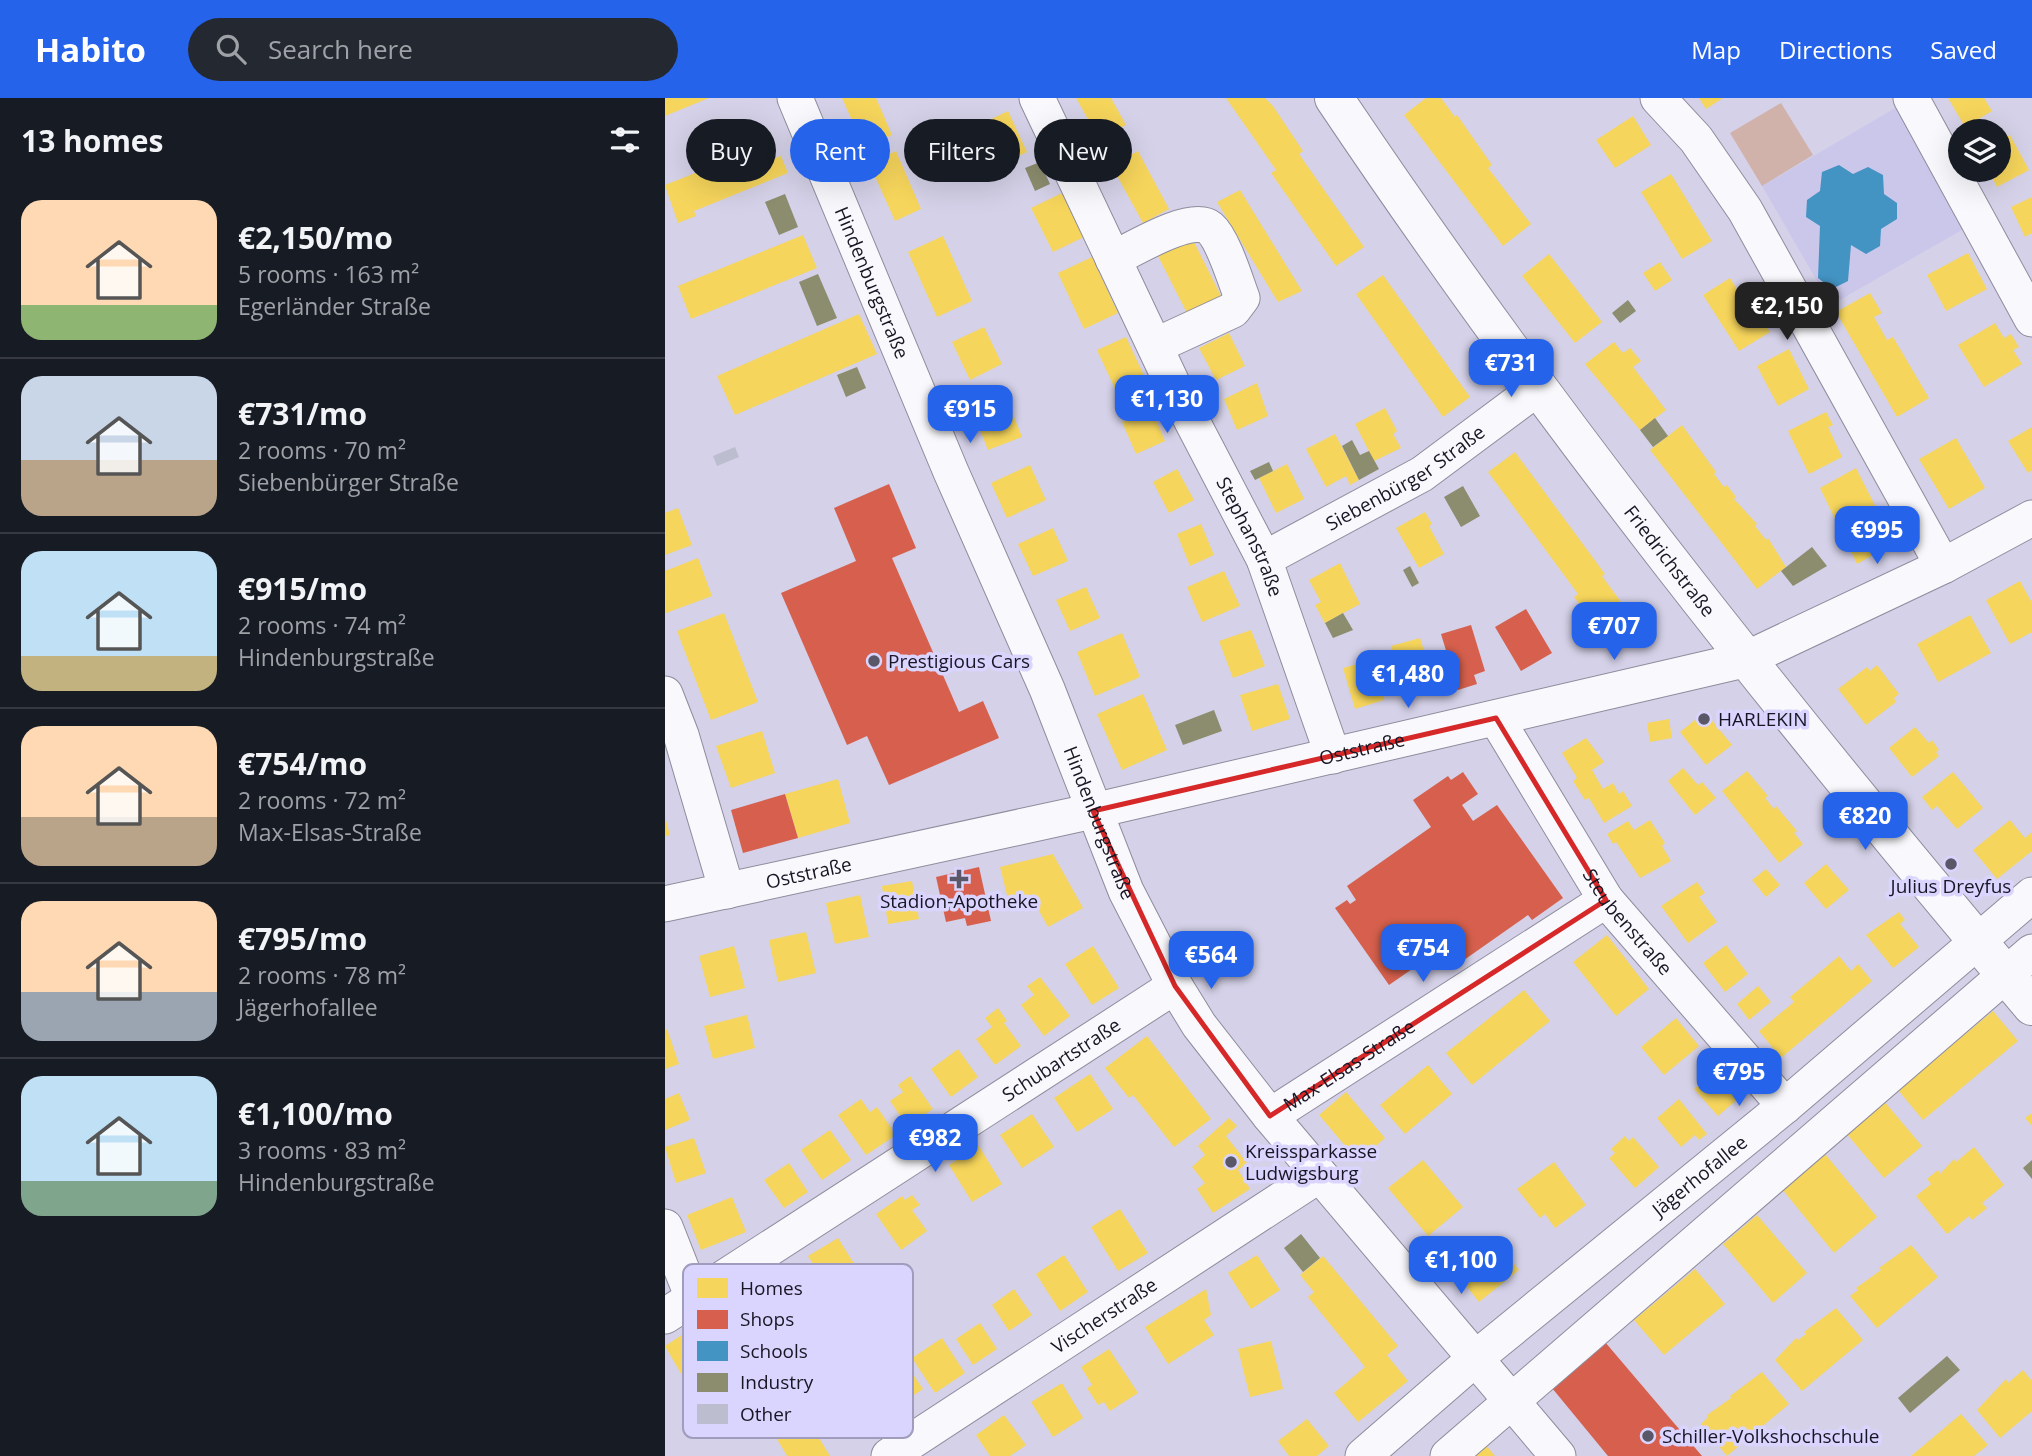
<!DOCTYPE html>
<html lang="en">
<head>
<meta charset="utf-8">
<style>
  :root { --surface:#171b24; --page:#242831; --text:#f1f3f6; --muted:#9ea1a6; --line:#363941; --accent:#2563eb }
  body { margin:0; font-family:"Open Sans",sans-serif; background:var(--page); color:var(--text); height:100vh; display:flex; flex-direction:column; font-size:26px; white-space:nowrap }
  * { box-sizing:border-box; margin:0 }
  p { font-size:23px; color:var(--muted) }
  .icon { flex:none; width:38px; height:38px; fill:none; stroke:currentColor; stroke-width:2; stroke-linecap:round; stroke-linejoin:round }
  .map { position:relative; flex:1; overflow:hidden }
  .details { display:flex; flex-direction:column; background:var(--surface); width:665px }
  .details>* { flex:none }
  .guide { position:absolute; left:21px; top:21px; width:665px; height:63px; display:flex; gap:14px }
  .fabs { position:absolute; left:1283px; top:21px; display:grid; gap:14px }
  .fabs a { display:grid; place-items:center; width:63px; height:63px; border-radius:50%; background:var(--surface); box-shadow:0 7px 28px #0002; font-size:35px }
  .price { position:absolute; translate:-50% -60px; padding:0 16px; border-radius:14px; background:var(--accent); color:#fff; font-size:23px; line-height:46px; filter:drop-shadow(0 2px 4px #0008) }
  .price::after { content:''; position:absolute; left:50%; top:42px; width:21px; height:16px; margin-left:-10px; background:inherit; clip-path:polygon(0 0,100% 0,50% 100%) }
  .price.selected { background:#222; color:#fff }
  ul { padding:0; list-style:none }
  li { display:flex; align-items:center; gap:21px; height:175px; padding:0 21px }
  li+li { border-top:2px solid var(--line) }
  li span { display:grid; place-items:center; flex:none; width:196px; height:140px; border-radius:21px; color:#555 }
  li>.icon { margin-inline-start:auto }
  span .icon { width:84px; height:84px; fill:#fffc; stroke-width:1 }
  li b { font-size:30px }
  h2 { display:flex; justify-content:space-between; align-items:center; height:84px; padding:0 21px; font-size:30px }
  .tag { padding:0 24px; border-radius:32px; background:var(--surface); box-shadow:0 7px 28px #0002; font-size:24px; line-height:63px }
  .tag.selected { background:var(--accent); color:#fff }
  header { display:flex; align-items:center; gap:42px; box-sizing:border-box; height:98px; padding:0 35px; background:var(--accent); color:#fff }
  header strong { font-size:33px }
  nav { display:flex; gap:38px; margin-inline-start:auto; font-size:24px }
  .search { width:490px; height:63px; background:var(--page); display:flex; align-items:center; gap:18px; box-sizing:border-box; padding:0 24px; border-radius:38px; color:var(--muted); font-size:26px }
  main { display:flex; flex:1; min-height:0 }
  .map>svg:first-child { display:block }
  .built { fill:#cbc7eb }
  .green { fill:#d1b2aa }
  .homes { fill:#f6d55c }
  .shops { fill:#d6604d }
  .schools { fill:#4393c3 }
  .industry { fill:#8c8c6e }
  .building { fill:#bcbdcf }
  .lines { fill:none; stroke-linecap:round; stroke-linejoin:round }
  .minor-casing { stroke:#8e8c9d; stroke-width:37 }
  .major-casing { stroke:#8e8c9d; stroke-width:40 }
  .minor { stroke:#f9f8fc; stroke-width:35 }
  .major { stroke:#f9f8fc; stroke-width:38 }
  .marked { fill:none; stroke:#d62828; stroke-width:5; stroke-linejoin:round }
  .poi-dot { fill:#5a5769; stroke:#dad5fe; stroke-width:2.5 }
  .labels { text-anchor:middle; stroke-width:7; stroke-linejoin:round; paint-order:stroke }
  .street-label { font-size:19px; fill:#181624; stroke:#dad5fe }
  .poi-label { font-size:19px; fill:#181624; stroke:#dad5fe; text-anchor:start }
  .key { fill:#dad5fe; stroke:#a09cbd; stroke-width:2 }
  .key-label { font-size:19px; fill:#181624 }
</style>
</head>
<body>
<header>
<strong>Habito</strong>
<div class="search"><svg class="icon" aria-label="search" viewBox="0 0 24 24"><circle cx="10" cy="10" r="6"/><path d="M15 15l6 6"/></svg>Search here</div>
<nav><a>Map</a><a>Directions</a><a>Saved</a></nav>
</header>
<main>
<section class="details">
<h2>13 homes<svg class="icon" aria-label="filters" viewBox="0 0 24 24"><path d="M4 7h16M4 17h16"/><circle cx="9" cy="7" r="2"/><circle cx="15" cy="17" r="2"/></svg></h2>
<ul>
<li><span style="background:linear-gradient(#ffd9b3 75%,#8fb573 0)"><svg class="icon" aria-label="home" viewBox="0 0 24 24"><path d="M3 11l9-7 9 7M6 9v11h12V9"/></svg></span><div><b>€2,150/mo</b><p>5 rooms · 163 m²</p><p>Egerländer Straße</p></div></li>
<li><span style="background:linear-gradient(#c9d6e8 60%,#b9a48a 0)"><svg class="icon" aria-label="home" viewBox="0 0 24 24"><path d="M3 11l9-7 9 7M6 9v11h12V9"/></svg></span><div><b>€731/mo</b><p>2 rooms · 70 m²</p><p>Siebenbürger Straße</p></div></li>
<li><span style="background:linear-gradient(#bfe0f5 75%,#c2b280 0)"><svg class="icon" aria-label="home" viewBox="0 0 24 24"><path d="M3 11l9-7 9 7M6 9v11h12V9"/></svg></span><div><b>€915/mo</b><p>2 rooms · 74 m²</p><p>Hindenburgstraße</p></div></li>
<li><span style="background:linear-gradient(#ffd9b3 65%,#b9a48a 0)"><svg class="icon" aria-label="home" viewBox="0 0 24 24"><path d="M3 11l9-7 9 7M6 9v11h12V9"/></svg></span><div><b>€754/mo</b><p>2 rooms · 72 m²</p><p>Max-Elsas-Straße</p></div></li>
<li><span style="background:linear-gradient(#ffd9b3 65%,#9aa5b1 0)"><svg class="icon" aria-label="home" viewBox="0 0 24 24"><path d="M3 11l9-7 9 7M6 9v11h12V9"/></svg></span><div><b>€795/mo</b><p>2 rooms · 78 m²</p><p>Jägerhofallee</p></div></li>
<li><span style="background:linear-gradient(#bfe0f5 75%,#7fa58c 0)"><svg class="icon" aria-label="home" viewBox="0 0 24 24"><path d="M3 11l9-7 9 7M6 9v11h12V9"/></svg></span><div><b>€1,100/mo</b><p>3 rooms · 83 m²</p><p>Hindenburgstraße</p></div></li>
</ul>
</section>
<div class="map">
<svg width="1367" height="1358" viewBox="0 0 1367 1358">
  <rect width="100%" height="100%" fill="#d4d1e8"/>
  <!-- built -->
  <path class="built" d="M1232,9L1302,129L1166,207L1097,88Z"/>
  <!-- green -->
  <path class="green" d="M1116,5L1148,57L1097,88L1065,35Z"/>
  <!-- homes -->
  <path class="homes" d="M0,0H44L0,18Z
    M177,0H211L227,37L199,49Z
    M411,0H446L461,27L434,41Z
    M561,0H600L608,8L638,53L634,56L699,149L671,168L606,75L611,72Z
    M761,0H776L790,19L792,17L827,67L823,70L866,126L838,148L739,17Z
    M1034,0H1058L1041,11Z
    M1283,0H1319L1327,13L1300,29Z
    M343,13L362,54L333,68L314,27Z
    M968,18L986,47L950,70L931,42Z
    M1345,37L1364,72L1332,89L1323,72H1334V43Z
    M95,39L107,61L116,58L123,75L29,113L31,118L13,125L0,87L83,54L80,45Z
    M231,53L256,111L230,123L204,65Z
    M473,53L504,111L478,125L446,67Z
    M1006,76L1047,143L1017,161L976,94Z
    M575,92L637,193L613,204L552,104Z
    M397,95L419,139L388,154L366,110Z
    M1367,99V135L1360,139L1346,109Z
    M138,137L152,170L26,221L13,188Z
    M278,138L307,203L272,219L243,154Z
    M526,138L560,206L526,223L492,156Z
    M1303,155L1322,191L1281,213L1262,177Z
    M884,156L937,224L910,245L857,178Z
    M427,159L453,215L419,231L393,175Z
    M995,164L1007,182L990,193L978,175Z
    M718,177L805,299L778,319L691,196Z
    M1065,180L1085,212L1089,210L1105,234L1074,253L1038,197Z
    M1205,195L1217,215L1209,219L1222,242L1228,239L1264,300L1232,319L1171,214Z
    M194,216L212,256L70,317L52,278Z
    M1330,225L1339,240L1346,236L1354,249L1348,252L1357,266L1319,289L1293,247Z
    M319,229L337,266L305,282L287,244Z
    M564,235L580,268L551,282L534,250Z
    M461,239L481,282L452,295L432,252Z
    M949,244L958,255L965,250L976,263L968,269L1001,312L975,332L920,266Z
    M1124,251L1144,291L1113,308L1092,268Z
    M592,285L603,318L572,332L559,301Z
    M340,296L357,339L323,352L306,309Z
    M720,310L732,333L728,336L736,350L709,363L690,326Z
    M486,311L500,343L471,356L457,324Z
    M1161,314L1168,327L1163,329L1177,359L1144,376L1123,333Z
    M1017,327L1051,374L1049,376L1059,389L1062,387L1071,399L1069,401L1092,426L1090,428L1101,442L1103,440L1121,469L1092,491L985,352Z
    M1367,329V372L1363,375L1343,343Z
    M670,336L694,382L685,387L681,378L661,389L641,351Z
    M1291,340L1320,390L1284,411L1254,361Z
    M850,354L940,476L937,478L970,523L942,543L909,499L913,496L823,374Z
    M622,366L639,401L611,415L594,380Z
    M365,367L381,402L342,420L326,385Z
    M1191,370L1229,445L1192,466L1155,390Z
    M512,371L529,402L504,415L488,384Z
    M13,410L27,447L0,457V415Z
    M760,414L767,426L764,428L779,456L754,470L731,430Z
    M536,426L549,457L525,468L512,436Z
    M388,430L403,463L368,478L353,446Z
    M33,460L47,498L1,515L0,473Z
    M675,465L695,506L660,525L650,507L656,504L644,482Z
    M559,473L575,508L537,524L522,489Z
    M1355,483L1367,505V534L1345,546L1321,502Z
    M421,489L435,520L405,533L391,502Z
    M59,515L93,604L46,622L12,533Z
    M1305,517L1326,555L1273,584L1252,546Z
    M586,532L600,568L568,580L554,543Z
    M457,535L475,579L430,598L412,554Z
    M755,540L770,588L741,597L726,548Z
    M707,562L719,602L690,611L678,570Z
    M1212,567L1234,596L1229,600L1231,604L1201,627L1173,591L1202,569L1205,573Z
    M613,586L625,621L587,633L575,597Z
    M478,596L502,652L457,672L432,616Z
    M1040,614L1067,647L1041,667L1015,634Z
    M1004,621L1007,640L985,644L982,625Z
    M1250,629L1264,645L1267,642L1274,652L1271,654L1274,658L1247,679L1224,650Z
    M97,633L110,675L66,690L51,648Z
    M921,640L939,664L927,672L938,691L948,685L954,696L958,693L967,708L939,725L924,700L920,702L908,683L912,680L897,655Z
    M1018,670L1033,687L1037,684L1051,700L1030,717L1003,683Z
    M1082,673L1103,698L1100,700L1109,711L1111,708L1132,733L1129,735L1138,746L1114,765L1057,693Z
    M1288,674L1318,710L1292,731L1272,708L1267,712L1257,699Z
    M173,681L185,725L133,740L120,696Z
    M0,719L5,737L0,738Z
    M985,722L1000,745L997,748L1006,763L975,780L951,744L948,746L942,736L963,723L969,732Z
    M1345,722L1360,740L1367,734V753L1332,781L1308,752Z
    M388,756L418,810L383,829L367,800L344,805L335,769Z
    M1161,766L1184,792L1161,811L1139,785Z
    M1101,771L1115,787L1101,799L1087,782Z
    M247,783L254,821L223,826L217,788Z
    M1032,784L1040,795L1034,799L1052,824L1023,845L996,808Z
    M195,797L204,839L170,846L161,805Z
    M1234,814L1240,822L1235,826L1254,849L1228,870L1201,837Z
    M141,834L151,875L113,884L104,842Z
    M942,837L984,891L951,918L908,864Z
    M1061,847L1083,876L1060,894L1038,865Z
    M69,848L80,890L45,899L34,858Z
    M428,848L454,890L427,907L400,866Z
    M1174,858L1186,873L1193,866L1207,883L1116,960L1094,933L1129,904L1125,899Z
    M375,879L405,918L379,938L356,907L369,897L362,888Z
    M1093,888L1106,904L1084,922L1072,906Z
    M859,892L885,923L807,987L781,955Z
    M333,910L342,923L339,925L356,948L330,967L311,941L327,929L320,920Z
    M1328,913L1353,943L1258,1022L1233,992Z
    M82,917L90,950L48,961L39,928Z
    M1011,920L1034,948L999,977L976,949Z
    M2,931L14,966L0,971V932Z
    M482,938L546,1021L509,1049L468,997L464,1000L440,970Z
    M293,951L313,979L286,999L266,971Z
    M763,967L787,996L740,1036L715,1007Z
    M1052,971L1075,999L1053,1018L1029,991Z
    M425,976L448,1011L412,1034L389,1000Z
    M245,978L268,1011L242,1028L225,1003L238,994L233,987Z
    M681,994L720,1040L693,1063L654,1017Z
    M14,995L25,1022L0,1032V1001Z
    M196,1001L205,1014L212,1009L231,1037L201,1057L173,1017Z
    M1014,1001L1042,1036L1034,1042L1030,1037L1016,1049L992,1020Z
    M1218,1002L1257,1048L1219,1080L1180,1034Z
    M1367,1015V1028L1360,1020Z
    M367,1016L389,1049L357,1070L335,1037Z
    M564,1020L572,1028L561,1038L582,1065L573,1072L585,1091L548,1115L532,1091L540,1085L527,1069L540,1057L533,1048Z
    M165,1032L186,1062L157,1082L136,1052Z
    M960,1038L964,1043L968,1039L994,1069L970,1090L944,1060L950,1055L946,1051Z
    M29,1040L41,1075L11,1085L0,1049Z
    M314,1048L337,1086L307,1104L284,1067Z
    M1309,1049L1339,1087L1317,1105L1322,1110L1307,1122L1304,1118L1282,1136L1251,1098L1266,1086L1262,1081L1273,1072L1275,1076L1289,1061L1291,1064Z
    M1160,1056L1212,1119L1169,1155L1117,1091Z
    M758,1062L798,1109L763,1138L723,1090Z
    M889,1064L921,1107L890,1130L880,1116L875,1120L852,1091Z
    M124,1065L143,1094L119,1110L99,1082Z
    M247,1097L255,1107L247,1112L262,1133L236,1152L211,1116L237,1098L240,1102Z
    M67,1099L81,1134L36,1152L22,1117Z
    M455,1111L483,1155L453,1173L426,1129Z
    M1092,1117L1142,1175L1108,1205L1058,1146Z
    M173,1140L193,1172L163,1190L143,1158Z
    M831,1143L854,1172L814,1204L791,1175Z
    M1246,1147L1273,1179L1212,1230L1185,1198L1193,1192L1191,1190L1216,1172L1214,1170Z
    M399,1157L423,1194L395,1213L371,1176Z
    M592,1157L615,1192L586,1211L563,1175Z
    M658,1158L733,1248L722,1257L743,1283L693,1324L669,1295L700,1269L643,1199L649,1194L635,1177Z
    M1030,1171L1060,1206L999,1257L969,1222Z
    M349,1191L367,1217L344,1233L327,1207Z
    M541,1191L546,1217L539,1222L549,1237L503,1266L480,1229Z
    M1171,1210L1198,1242L1137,1293L1110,1262L1131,1240L1133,1242L1141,1236L1139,1234Z
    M315,1225L332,1251L308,1267L291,1241Z
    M29,1229L50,1260L19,1281L0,1248Z
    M277,1240L300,1275L270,1295L247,1260Z
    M606,1243L618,1291L585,1299L573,1251Z
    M231,1251L258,1291L226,1312L199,1272Z
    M444,1251L473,1295L445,1313L439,1304L433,1307L422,1290L427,1287L416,1269Z
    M1358,1272L1367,1283V1313L1335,1340L1312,1312L1341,1281L1343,1285Z
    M1097,1274L1124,1306L1062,1358L1036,1326L1043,1319L1042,1317L1066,1300L1065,1298Z
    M397,1285L418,1320L388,1339L366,1304Z
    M1296,1316L1323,1347L1309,1358H1246Z
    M339,1317L361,1347L345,1358H325L311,1337Z
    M642,1321L664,1348L652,1358H624L613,1343Z
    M146,1327L165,1358H122L112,1341L131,1329L134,1334Z
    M820,1346L830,1358H805Z"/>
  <!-- shops -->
  <path class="shops" d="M224,386L251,450L227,460L294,614L318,603L334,640L224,687L202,638L182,647L116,495L191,463L169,410Z
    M861,511L887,555L856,573L830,529Z
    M806,527L820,573L809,577L812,586L793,592L776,536Z
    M798,674L813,696L797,707L808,723L832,707L898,800L867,822L863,817L789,869L776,851L724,887L670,810L682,802L685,806L691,802L682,788L766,729L748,702L783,678L786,682Z
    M120,696L133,740L78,755L66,712Z
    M314,769L326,823L302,828L300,820L281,824L271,779Z
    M940,1244L1037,1358H943L887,1290Z"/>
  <!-- schools -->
  <path class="schools" d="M1174,67L1188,76L1203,69L1218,77L1219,96L1232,105V121L1216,131L1215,148L1201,156L1186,147L1183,183L1167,191L1153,180L1155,128L1141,119L1142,102L1155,93L1157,74Z"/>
  <!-- industry -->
  <path class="industry" d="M375,64L385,86L370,93L360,70Z
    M120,96L133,129L114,137L100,104Z
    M153,176L172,220L152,228L134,184Z
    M963,202L971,213L955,225L947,215Z
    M192,269L201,290L181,299L172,277Z
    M990,320L1003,338L988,349L975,332Z
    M687,342L695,357L704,353L714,371L694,382L677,348Z
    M604,364L608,373L590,382L585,373Z
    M798,388L815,418L796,429L779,399Z
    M1147,449L1162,468L1128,488L1116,473Z
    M745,468L754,485L747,489L738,472Z
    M678,515L688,532L668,540L660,525Z
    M549,612L557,633L518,647L510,627Z
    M1367,1062V1081L1358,1070Z
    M636,1136L655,1160L638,1174L619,1150Z
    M1282,1258L1295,1272L1245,1315L1233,1300Z"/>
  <!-- building -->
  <path class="building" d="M70,349L74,359L52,368L48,358Z"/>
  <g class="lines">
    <defs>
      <g id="minor">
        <path id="s1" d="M130,0L286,374L382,591L461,793L510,888L534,927L605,1018L893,1358"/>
        <path id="s2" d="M372,0L507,285L599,461L668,658"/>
        <path d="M993,0L1031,41L1080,112L1278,468"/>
        <path d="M1246,0L1367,221"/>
        <path d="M448,161C467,152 527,115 545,130C558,141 571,184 577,200L568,212L490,248"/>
        <path id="s3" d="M599,461L757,376L874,289"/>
        <path d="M0,596L16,637L62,793"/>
        <path id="s4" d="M831,620L941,802L1120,1008"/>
        <path id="s5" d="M0,806L428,713L1079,562L1278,468L1367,420"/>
        <path id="s6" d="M605,1018L941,802"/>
        <path d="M0,1129L28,1200"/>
        <path id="s7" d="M0,1218L510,888"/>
        <path id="s8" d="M224,1358L654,1077"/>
        <path id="s9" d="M698,1358L812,1259L1120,1008L1367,797"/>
        <path d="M783,1358L1367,854"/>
      </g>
      <g id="major">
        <path id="s10" d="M669,0C882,318 1120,616 1367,908"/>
      </g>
    </defs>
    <!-- minor casing -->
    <use href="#minor" class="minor-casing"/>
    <!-- major casing -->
    <use href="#major" class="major-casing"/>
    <!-- minor -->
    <use href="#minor" class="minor"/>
    <!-- major -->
    <use href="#major" class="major"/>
  </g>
  <!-- marked area -->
  <path class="marked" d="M831,620L941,802L605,1018L510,888L428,713Z"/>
  <!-- markers -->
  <g class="poi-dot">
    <circle cx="209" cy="563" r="7"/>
    <circle cx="1039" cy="621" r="7"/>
    <circle cx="1286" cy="766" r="7"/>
    <path d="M290.5 770.5h7v7h7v7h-7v7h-7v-7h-7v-7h7z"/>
    <circle cx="566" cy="1064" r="7"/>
    <circle cx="983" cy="1338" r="7"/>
  </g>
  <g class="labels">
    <!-- street labels -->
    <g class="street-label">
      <text dy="7" stroke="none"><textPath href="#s1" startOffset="200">Hindenburgstraße</textPath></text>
      <text dy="7" stroke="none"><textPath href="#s3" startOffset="163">Siebenbürger Straße</textPath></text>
      <text dy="7" stroke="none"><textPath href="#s2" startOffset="488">Stephanstraße</textPath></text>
      <text dy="7" stroke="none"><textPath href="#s10" startOffset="572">Friedrichstraße</textPath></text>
      <text dy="7" stroke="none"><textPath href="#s5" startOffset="714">Oststraße</textPath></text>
      <text dy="7" stroke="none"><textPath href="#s1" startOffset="786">Hindenburgstraße</textPath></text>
      <text dy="7" stroke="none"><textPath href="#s5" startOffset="147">Oststraße</textPath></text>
      <text dy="7" stroke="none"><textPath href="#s4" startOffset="243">Steubenstraße</textPath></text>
      <text dy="7" stroke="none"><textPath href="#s7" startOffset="472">Schubartstraße</textPath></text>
      <text dy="7" stroke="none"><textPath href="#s6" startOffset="94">Max-Elsas-Straße</textPath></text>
      <text dy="7" stroke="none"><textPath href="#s9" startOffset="438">Jägerhofallee</textPath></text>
      <text dy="7" stroke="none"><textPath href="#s8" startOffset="257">Vischerstraße</textPath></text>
    </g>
    <!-- poi labels -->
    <g class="poi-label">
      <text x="223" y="570">Prestigious Cars</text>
      <text x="1053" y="628">HARLEKIN</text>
      <text x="1286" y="795" text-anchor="middle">Julius Dreyfus</text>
      <text x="294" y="810" text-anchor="middle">Stadion-Apotheke</text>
      <text x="580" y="1060">Kreissparkasse<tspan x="580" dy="22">Ludwigsburg</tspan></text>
      <text x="997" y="1345">Schiller-Volkshochschule</text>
    </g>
  </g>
  <!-- legend -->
  <rect x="18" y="1166" width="230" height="174" rx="10" class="key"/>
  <rect x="32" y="1180" width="31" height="20" fill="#f6d55c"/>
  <rect x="32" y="1212" width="31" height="19" fill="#d6604d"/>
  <rect x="32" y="1243" width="31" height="20" fill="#4393c3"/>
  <rect x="32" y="1275" width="31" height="19" fill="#8c8c6e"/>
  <rect x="32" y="1306" width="31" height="20" fill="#bcbdcf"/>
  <g class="key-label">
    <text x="75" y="1197">Homes</text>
    <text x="75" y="1228">Shops</text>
    <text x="75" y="1260">Schools</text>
    <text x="75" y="1291">Industry</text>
    <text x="75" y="1323">Other</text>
  </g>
</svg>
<div class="fabs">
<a><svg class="icon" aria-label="layers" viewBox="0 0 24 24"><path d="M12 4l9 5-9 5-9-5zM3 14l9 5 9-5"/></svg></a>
</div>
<b class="price selected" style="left:1122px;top:244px">€2,150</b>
<b class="price" style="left:846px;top:301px">€731</b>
<b class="price" style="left:502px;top:337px">€1,130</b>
<b class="price" style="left:305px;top:347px">€915</b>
<b class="price" style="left:1212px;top:468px">€995</b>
<b class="price" style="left:949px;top:564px">€707</b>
<b class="price" style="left:743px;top:612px">€1,480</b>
<b class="price" style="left:1200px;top:754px">€820</b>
<b class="price" style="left:758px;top:886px">€754</b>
<b class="price" style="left:546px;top:893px">€564</b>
<b class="price" style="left:1074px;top:1010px">€795</b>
<b class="price" style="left:270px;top:1076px">€982</b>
<b class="price" style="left:796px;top:1198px">€1,100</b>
<div class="guide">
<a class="tag">Buy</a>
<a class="tag selected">Rent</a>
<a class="tag">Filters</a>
<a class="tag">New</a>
</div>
</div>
</main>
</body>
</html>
